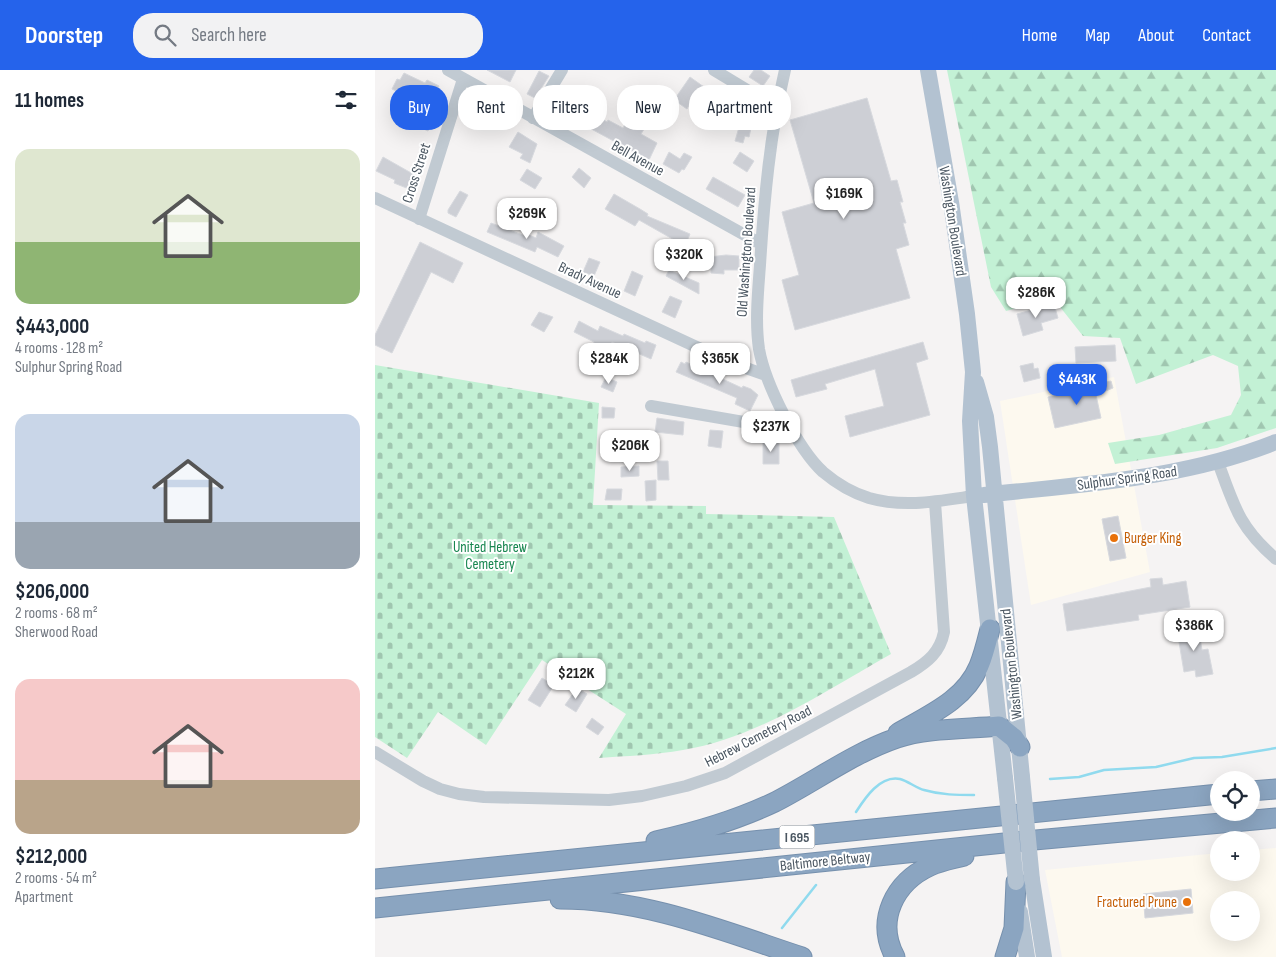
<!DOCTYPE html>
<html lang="en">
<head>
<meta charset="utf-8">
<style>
  :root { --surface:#fff; --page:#f2f2f3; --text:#1f2937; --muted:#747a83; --accent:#2563eb }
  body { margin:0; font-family:"Sofia Sans Condensed",sans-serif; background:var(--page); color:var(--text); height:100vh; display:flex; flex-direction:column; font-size:19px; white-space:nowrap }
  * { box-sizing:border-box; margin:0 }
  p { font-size:16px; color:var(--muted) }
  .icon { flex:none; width:28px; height:28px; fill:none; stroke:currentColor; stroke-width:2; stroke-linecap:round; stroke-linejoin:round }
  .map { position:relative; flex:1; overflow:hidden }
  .sheet { display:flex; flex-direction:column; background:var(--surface); width:375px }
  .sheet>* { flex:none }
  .guide { position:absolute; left:15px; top:15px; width:475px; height:45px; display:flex; gap:10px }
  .buttons { position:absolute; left:835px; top:701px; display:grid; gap:10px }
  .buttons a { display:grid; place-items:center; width:50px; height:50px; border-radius:50%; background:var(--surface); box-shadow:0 5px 20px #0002; font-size:25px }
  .price { position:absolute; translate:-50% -42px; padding:0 11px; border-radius:10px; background:#fff; color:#222; font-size:16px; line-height:32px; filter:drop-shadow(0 1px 2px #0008) }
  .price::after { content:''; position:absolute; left:50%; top:30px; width:15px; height:11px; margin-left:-8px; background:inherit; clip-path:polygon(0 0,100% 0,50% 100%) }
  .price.active { background:var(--accent); color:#fff }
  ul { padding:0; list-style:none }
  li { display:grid; align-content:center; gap:10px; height:265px; padding:0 15px }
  li span { display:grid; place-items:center; height:155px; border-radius:15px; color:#555 }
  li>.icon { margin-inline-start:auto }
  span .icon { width:90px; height:90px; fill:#fffc; stroke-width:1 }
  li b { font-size:21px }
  h2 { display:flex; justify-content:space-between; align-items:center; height:60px; padding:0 15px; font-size:21px }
  .tag { padding:0 18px; border-radius:20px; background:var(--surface); box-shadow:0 5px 20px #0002; font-size:18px; line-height:45px }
  .tag.active { background:var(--accent); color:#fff }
  header { display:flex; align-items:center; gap:30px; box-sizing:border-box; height:70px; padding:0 25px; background:var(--accent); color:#fff }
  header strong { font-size:24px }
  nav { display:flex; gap:28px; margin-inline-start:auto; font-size:18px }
  .search { width:350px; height:45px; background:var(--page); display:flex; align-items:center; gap:12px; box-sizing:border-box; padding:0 18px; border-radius:20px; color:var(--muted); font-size:19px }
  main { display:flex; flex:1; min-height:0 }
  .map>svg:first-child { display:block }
  .commercial { fill:#fdf9ef; fill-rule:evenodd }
  .forest { fill:url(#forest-firs) }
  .cemetery { fill:url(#cemetery-stones) }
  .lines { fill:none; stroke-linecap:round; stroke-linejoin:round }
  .stream { stroke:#90daee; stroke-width:2.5 }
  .building { fill:#cdcfd5; stroke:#d7d9de }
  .highway-casing { stroke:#7690ad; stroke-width:21 }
  .minor { stroke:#c1cad2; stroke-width:12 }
  .major { stroke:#b3c2d1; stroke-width:16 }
  .highway { stroke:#8ba5c1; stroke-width:19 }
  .major-bridge { stroke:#b3c2d1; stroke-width:16 }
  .food-dot { fill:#e8710a; stroke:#fff; stroke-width:2 }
  .labels { text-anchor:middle; stroke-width:4; stroke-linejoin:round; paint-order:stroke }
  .shield { fill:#fff; stroke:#808990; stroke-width:1 }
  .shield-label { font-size:14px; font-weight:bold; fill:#4a5661 }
  .street-label { font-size:15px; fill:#4a5661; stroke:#fff }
  .food-label { font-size:15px; fill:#c56008; stroke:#fff; text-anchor:start }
  .park-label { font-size:15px; fill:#17864f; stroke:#fff }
</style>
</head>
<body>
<header>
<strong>Doorstep</strong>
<div class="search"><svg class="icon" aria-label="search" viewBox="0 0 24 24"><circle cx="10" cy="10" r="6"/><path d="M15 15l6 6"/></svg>Search here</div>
<nav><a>Home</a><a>Map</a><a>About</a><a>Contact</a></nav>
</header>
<main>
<section class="sheet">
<h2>11 homes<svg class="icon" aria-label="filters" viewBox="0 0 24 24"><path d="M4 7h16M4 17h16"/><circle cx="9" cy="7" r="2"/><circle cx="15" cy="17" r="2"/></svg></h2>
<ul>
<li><span style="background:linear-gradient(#dfe7d0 60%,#8fb573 0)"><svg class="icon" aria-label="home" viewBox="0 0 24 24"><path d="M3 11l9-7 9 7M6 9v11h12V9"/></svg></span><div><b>$443,000</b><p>4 rooms · 128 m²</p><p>Sulphur Spring Road</p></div></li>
<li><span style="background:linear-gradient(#c9d6e8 70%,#9aa5b1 0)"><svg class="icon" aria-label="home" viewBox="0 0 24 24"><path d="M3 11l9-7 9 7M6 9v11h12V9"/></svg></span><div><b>$206,000</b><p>2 rooms · 68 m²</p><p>Sherwood Road</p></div></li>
<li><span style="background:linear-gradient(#f6c9c9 65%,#b9a48a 0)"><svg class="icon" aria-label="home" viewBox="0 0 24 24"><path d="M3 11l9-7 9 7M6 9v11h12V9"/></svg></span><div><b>$212,000</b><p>2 rooms · 54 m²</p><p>Apartment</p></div></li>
</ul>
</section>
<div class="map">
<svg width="901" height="887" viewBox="0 0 901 887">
  <defs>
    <pattern id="forest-firs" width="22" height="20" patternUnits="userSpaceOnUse" patternTransform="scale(1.25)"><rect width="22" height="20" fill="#c3f1d5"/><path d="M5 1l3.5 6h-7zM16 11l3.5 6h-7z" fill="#a0c6b0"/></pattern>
    <pattern id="cemetery-stones" width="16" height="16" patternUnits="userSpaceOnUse" patternTransform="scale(1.25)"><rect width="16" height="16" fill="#c3f1d5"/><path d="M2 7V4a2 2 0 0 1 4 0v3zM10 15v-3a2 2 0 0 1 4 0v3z" fill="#a0c6b0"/></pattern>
  </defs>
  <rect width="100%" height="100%" fill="#f5f3f3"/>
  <!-- commercial -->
  <path class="commercial" d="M739,307L775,502L656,535L625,331Z
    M901,778V887H687L670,800L844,783V802H876V780ZM844,830H876V862H844Z"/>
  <!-- forest -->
  <path class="forest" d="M572,0H901V358L842,378L740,394L733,373L784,365L856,345L866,325L863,296L838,285L761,314L745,268L708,266L678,228L631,241L616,217Z"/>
  <!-- cemetery -->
  <path class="cemetery" d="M0,295L224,333L218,435L331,436V444L459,447L516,584C450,621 382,668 308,680C280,685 251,686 224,688L251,644L167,590L111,675L63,642L32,688L0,667Z"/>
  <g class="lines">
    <!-- stream -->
    <path class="stream" d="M675,709L704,707L729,700L781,697L819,688L847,687L901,678
      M481,742C490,728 505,705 525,709C533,711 541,718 549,720C566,725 582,725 599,725
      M407,858L441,815"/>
  </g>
  <!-- building -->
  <path class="building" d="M112,0H141L135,12Z
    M379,0H386L395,6L388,16L374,7Z
    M164,1L174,6L160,28L152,24Z
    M29,3L50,13L52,10L64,16L55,35L63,39L53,61L42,56L48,42L37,37L40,30L17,19L22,9L25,10Z
    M315,7L343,27L334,45L315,33L312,39L299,30Z
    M200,17L210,22L204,34L232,52L233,50L248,58L259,38L276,48L266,64L282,73L274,90L207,54L209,50L190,39L188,43L176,37L184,21L195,26Z
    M492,28L516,111L522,110L528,132H525L531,153H528L534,175L521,179L535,228L420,260L407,210L424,205L407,142L439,133L415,50Z
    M95,29L122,47L116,58L92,45L94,42L89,39Z
    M367,47L374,49L373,53L377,54L374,67L370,66L368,73L360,71Z
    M143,62L162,74L155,93L145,88L148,84L134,77Z
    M294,82L305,89L309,83L317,87L309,100L307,99L304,103L288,94Z
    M365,82L379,91L372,102L358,93Z
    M8,87L38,104L36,108L39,109L34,119L19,113L20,110L1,101Z
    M204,98L216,108L209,118L197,107Z
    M152,99L167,108L160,119L145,110Z
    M338,107L370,125L363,137L331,119Z
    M85,121L93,125L81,147L73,143V140Z
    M239,124L265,139L273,144L272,146L315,164L310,176L264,150L260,156L230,139Z
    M116,153L153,167L154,165L161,168L163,162L189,176L183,187L162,177L160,182L112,162Z
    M45,172L88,193L78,213L56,202L17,283L0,275V265Z
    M351,185L364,186V200H349V204L336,203V198H333L334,187Z
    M214,188L225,192L219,206L208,202Z
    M294,200L324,213V224L291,206Z
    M257,201L268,206L260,226L249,221Z
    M295,226L307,231L300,248L287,242Z
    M679,234L683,248L666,253L668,260L648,266L642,244Z
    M164,242L178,247L169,262L156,255Z
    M204,251L223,261L225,256L248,266L249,264L270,273L271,271L281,275L276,289L237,272L234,280L219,274V272L199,262Z
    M548,272L553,289L541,293L555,345L475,367L470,346L509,336L500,299L450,314L452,319L421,327L416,310Z
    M740,275L741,291L701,293L700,277Z
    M306,292L310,294L311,292L367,318L368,316L376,319L383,325L375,341L360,334L362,328L301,302Z
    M658,293L659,299L663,298L665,308L649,312L645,296Z
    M231,307L242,312L238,322L226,317Z
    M736,311L738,318L721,325L726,348L680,358L673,327L723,316L722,314Z
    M227,337L240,338L239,348H227Z
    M282,348L309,352L308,365L280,362Z
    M335,360L348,361L346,378L333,376Z
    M388,372H404V394H388Z
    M282,391H293L294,410H283Z
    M264,396V406L246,407V397Z
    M281,410V430L271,431L270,411Z
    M232,419H247L246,430H230Z
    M743,446L751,488L735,491L727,449Z
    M787,508L788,515L811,511L815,537L763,545L764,550L692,561L688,534L776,517L775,509Z
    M823,556L827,580L833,579L838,604L821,607L820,600L809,602L802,560Z
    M167,608L179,615L165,637L153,630Z
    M202,618L212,624L201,642L190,635Z
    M217,648L229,657L223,665L211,657Z
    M816,819L818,843L770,848L768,824Z"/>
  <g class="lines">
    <defs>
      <path id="highway" d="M523,663C554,645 590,630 604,596C609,584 612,571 615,559
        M876,721L901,719
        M281,771C322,762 362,750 400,732C441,711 478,683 522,668C551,658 592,659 624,656L639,668L645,677
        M0,809L844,724
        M185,829C270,829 348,861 427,887
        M0,838L639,772L901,748
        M520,887C500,850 520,812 555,796C566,791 578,789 589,786
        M630,887L639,858L641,812"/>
    </defs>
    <!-- highway casing -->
    <use href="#highway" class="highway-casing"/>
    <!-- minor -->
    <path class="minor" d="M73,0L386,174
      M339,0L402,38
      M410,0C395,64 389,130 385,195C383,222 380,252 384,279C390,313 422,378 448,402C461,413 478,423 494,428C529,438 564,431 599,426
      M158,48L187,0
      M0,128L354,292L391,305
      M44,149L88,9
      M276,336L386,355L418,359
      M843,392C859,436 864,457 901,489
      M0,682L48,711L65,719L84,724L109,727L234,730L267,726L311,716L350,703L536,602C553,592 565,582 569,562L560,432"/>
    <!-- major -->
    <path class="major" d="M553,0L576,132L592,244L598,302L595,351L599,426L630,708
      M601,312L611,347L615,377L647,707
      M609,425C708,414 808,409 901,372
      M657,810L669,887
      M645,842L652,887"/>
    <!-- highway -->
    <use href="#highway" class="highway"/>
    <!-- major-bridge -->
    <path class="major-bridge" d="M647,707L657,810
      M630,708L641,812"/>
  </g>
  <!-- markers -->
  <g class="food-dot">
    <circle cx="739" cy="468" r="5"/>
    <circle cx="812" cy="832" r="5"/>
  </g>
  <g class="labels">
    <!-- shield labels -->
    <rect class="shield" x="404.5" y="755.5" width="35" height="23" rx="4"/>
    <g class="shield-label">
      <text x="422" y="772">I 695</text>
    </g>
    <!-- street labels -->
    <g class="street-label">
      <text transform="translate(263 88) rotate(29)" y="5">Bell Avenue</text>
      <text transform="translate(41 103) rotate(-72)" y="5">Cross Street</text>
      <text transform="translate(578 151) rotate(81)" y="5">Washington Boulevard</text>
      <text transform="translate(371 182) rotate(-86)" y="5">Old Washington Boulevard</text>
      <text transform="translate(215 210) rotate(25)" y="5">Brady Avenue</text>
      <text transform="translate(752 408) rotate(-8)" y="5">Sulphur Spring Road</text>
      <text transform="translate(636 594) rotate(-96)" y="5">Washington Boulevard</text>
      <text transform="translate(383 666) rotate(-27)" y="5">Hebrew Cemetery Road</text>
      <text transform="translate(450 791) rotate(-6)" y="5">Baltimore Beltway</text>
    </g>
    <!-- food labels -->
    <g class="food-label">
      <text x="749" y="473">Burger King</text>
      <text x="802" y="837" text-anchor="end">Fractured Prune</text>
    </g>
    <!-- park labels -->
    <g class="park-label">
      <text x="115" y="482">United Hebrew<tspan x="115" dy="17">Cemetery</tspan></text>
    </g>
  </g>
</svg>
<div class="buttons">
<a><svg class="icon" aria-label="locate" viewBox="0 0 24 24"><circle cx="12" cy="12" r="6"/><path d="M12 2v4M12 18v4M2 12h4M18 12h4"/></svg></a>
<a>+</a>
<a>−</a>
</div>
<b class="price" style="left:469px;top:150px">$169K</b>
<b class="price" style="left:152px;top:170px">$269K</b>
<b class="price" style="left:309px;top:211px">$320K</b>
<b class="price" style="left:661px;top:249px">$286K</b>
<b class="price" style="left:234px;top:315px">$284K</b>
<b class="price" style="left:345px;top:315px">$365K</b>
<b class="price active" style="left:702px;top:336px">$443K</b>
<b class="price" style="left:396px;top:383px">$237K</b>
<b class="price" style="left:255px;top:402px">$206K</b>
<b class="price" style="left:819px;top:582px">$386K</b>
<b class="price" style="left:201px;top:630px">$212K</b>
<div class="guide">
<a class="tag active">Buy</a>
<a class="tag">Rent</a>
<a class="tag">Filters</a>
<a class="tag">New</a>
<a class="tag">Apartment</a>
</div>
</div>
</main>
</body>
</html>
